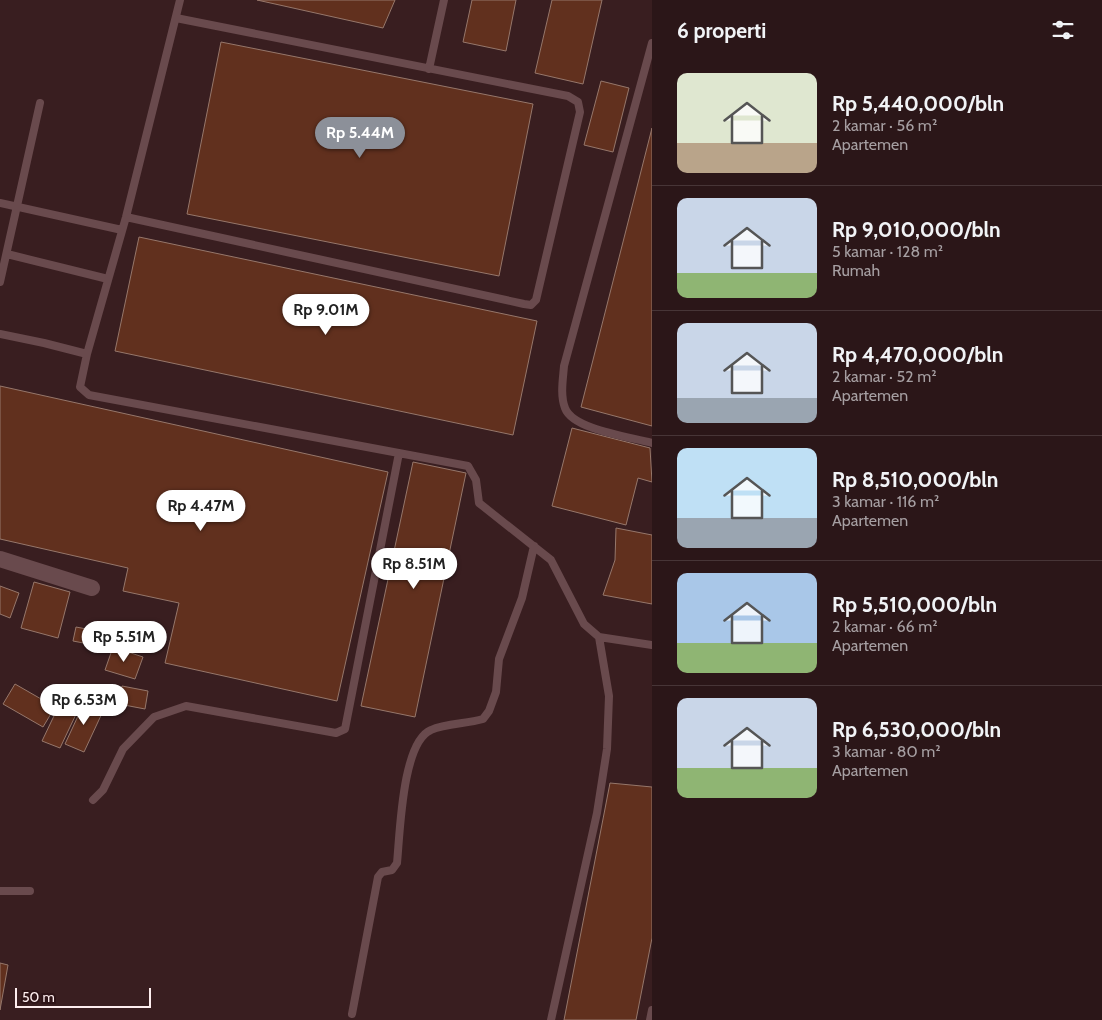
<!DOCTYPE html>
<html lang="id">
<head>
<meta charset="utf-8">
<style>
  :root { --surface:#2b1618; --page:#372325; --text:#f1f3f6; --muted:#a69fa2; --line:#473537; --accent:#8c9099 }
  body { margin:0; font-family:Cabin,sans-serif; background:var(--page); color:var(--text); height:100vh; display:flex; flex-direction:column; font-size:19px; white-space:nowrap }
  * { box-sizing:border-box; margin:0 }
  p { font-size:16px; color:var(--muted) }
  .icon { flex:none; width:28px; height:28px; fill:none; stroke:currentColor; stroke-width:2; stroke-linecap:round; stroke-linejoin:round }
  .map { position:relative; flex:1; overflow:hidden }
  .sheet { display:flex; flex-direction:column; background:var(--surface); width:450px }
  .sheet>* { flex:none }
  .scale { position:absolute; left:15px; bottom:12px; width:136px; box-sizing:border-box; padding-left:5px; border:2px solid #fdedee; border-top:0; font-size:14px; line-height:18px; white-space:nowrap; color:#fdedee; -webkit-text-stroke:4px #2e1417; paint-order:stroke }
  .price { position:absolute; translate:-50% -42px; padding:0 11px; border-radius:18px; background:#fff; color:#222; font-size:16px; line-height:32px; filter:drop-shadow(0 1px 2px #0008) }
  .price::after { content:''; position:absolute; left:50%; top:30px; width:15px; height:11px; margin-left:-8px; background:inherit; clip-path:polygon(0 0,100% 0,50% 100%) }
  .price.selected { background:var(--accent); color:#fff }
  ul { padding:0; list-style:none }
  li { display:flex; align-items:center; gap:15px; height:125px; padding:0 25px }
  li+li { border-top:1px solid var(--line) }
  li span { display:grid; place-items:center; flex:none; width:140px; height:100px; border-radius:10px; color:#555 }
  li>.icon { margin-inline-start:auto }
  span .icon { width:60px; height:60px; fill:#fffc; stroke-width:1 }
  li b { font-size:21px }
  h2 { display:flex; justify-content:space-between; align-items:center; height:60px; padding:0 25px; font-size:21px }
  main { display:flex; flex:1; min-height:0 }
  .map>svg:first-child { display:block }
  .building { fill:#61301e; stroke:#96776b }
  .lines { fill:none; stroke-linecap:round; stroke-linejoin:round }
  .lane { stroke:#694a4d; stroke-width:8 }
  .street { stroke:#694a4d; stroke-width:16 }
</style>
</head>
<body>
<main>
<div class="map">
<svg width="652" height="1020" viewBox="0 0 652 1020">
  <rect width="100%" height="100%" fill="#391e20"/>
  <!-- building -->
  <path class="building" d="M257,0H395L383,28Z
    M472,0H516L506,51L463,42Z
    M552,0H602L583,84L535,73Z
    M221,42L533,104L499,276L187,214Z
    M601,81L629,88L613,152L584,145Z
    M652,128V426L581,407Z
    M139,237L537,321L513,435L115,351Z
    M0,386L388,472L337,701L165,663L179,603L123,591L128,568L0,539Z
    M572,428L650,448L652,482L638,478L626,525L552,506Z
    M413,462L466,473L415,717L361,706Z
    M616,528L652,535V604L603,595L615,560Z
    M34,582L70,592L58,638L21,628Z
    M0,586L19,593L10,618L0,614Z
    M76,627L102,632L99,646L73,641Z
    M113,647L143,657L135,679L105,670Z
    M15,684L55,707L43,727L3,704Z
    M122,686L148,691L145,709L119,704Z
    M63,697L79,708L60,748L42,741Z
    M85,701L104,709L84,752L65,744Z
    M610,783L652,787V938L636,1020H564Z
    M0,963L8,965L0,1010Z"/>
  <g class="lines">
    <!-- lane -->
    <path class="lane" d="M652,43L564,366C563,379 560,395 565,408C573,430 631,437 652,443
      M429,69L444,0
      M0,203L122,230
      M126,217L524,304L531,305L536,300L580,112L578,102L568,96L176,18
      M7,254L108,279
      M0,282L40,103
      M0,334L44,343L87,354L80,387L89,395L468,466L476,480L479,503L551,560L584,624L599,637L652,645
      M87,354L126,217L180,0
      M93,800L103,790L123,749L154,717L186,706L336,733L345,729L399,453
      M0,891H30
      M352,1014L378,877L382,872L392,870L397,863C400,834 402,742 431,730C446,723 467,724 483,719L489,711L496,692L499,659L522,598L534,546
      M551,1020L597,813L607,749L609,696L599,637
      M650,1020L652,1010"/>
    <!-- street -->
    <path class="street" d="M0,559L92,588"/>
  </g>
</svg>
<div class="scale">50 m</div>
<b class="price selected" style="left:360px;top:159px">Rp 5.44M</b>
<b class="price" style="left:326px;top:336px">Rp 9.01M</b>
<b class="price" style="left:201px;top:532px">Rp 4.47M</b>
<b class="price" style="left:414px;top:590px">Rp 8.51M</b>
<b class="price" style="left:124px;top:663px">Rp 5.51M</b>
<b class="price" style="left:84px;top:726px">Rp 6.53M</b>
</div>
<section class="sheet">
<h2>6 properti<svg class="icon" aria-label="filters" viewBox="0 0 24 24"><path d="M4 7h16M4 17h16"/><circle cx="9" cy="7" r="2"/><circle cx="15" cy="17" r="2"/></svg></h2>
<ul>
<li><span style="background:linear-gradient(#dfe7d0 70%,#b9a48a 0)"><svg class="icon" aria-label="home" viewBox="0 0 24 24"><path d="M3 11l9-7 9 7M6 9v11h12V9"/></svg></span><div><b>Rp 5,440,000/bln</b><p>2 kamar · 56 m²</p><p>Apartemen</p></div></li>
<li><span style="background:linear-gradient(#c9d6e8 75%,#8fb573 0)"><svg class="icon" aria-label="home" viewBox="0 0 24 24"><path d="M3 11l9-7 9 7M6 9v11h12V9"/></svg></span><div><b>Rp 9,010,000/bln</b><p>5 kamar · 128 m²</p><p>Rumah</p></div></li>
<li><span style="background:linear-gradient(#c9d6e8 75%,#9aa5b1 0)"><svg class="icon" aria-label="home" viewBox="0 0 24 24"><path d="M3 11l9-7 9 7M6 9v11h12V9"/></svg></span><div><b>Rp 4,470,000/bln</b><p>2 kamar · 52 m²</p><p>Apartemen</p></div></li>
<li><span style="background:linear-gradient(#bfe0f5 70%,#9aa5b1 0)"><svg class="icon" aria-label="home" viewBox="0 0 24 24"><path d="M3 11l9-7 9 7M6 9v11h12V9"/></svg></span><div><b>Rp 8,510,000/bln</b><p>3 kamar · 116 m²</p><p>Apartemen</p></div></li>
<li><span style="background:linear-gradient(#a9c7e8 70%,#8fb573 0)"><svg class="icon" aria-label="home" viewBox="0 0 24 24"><path d="M3 11l9-7 9 7M6 9v11h12V9"/></svg></span><div><b>Rp 5,510,000/bln</b><p>2 kamar · 66 m²</p><p>Apartemen</p></div></li>
<li><span style="background:linear-gradient(#c9d6e8 70%,#8fb573 0)"><svg class="icon" aria-label="home" viewBox="0 0 24 24"><path d="M3 11l9-7 9 7M6 9v11h12V9"/></svg></span><div><b>Rp 6,530,000/bln</b><p>3 kamar · 80 m²</p><p>Apartemen</p></div></li>
</ul>
</section>
</main>
</body>
</html>
